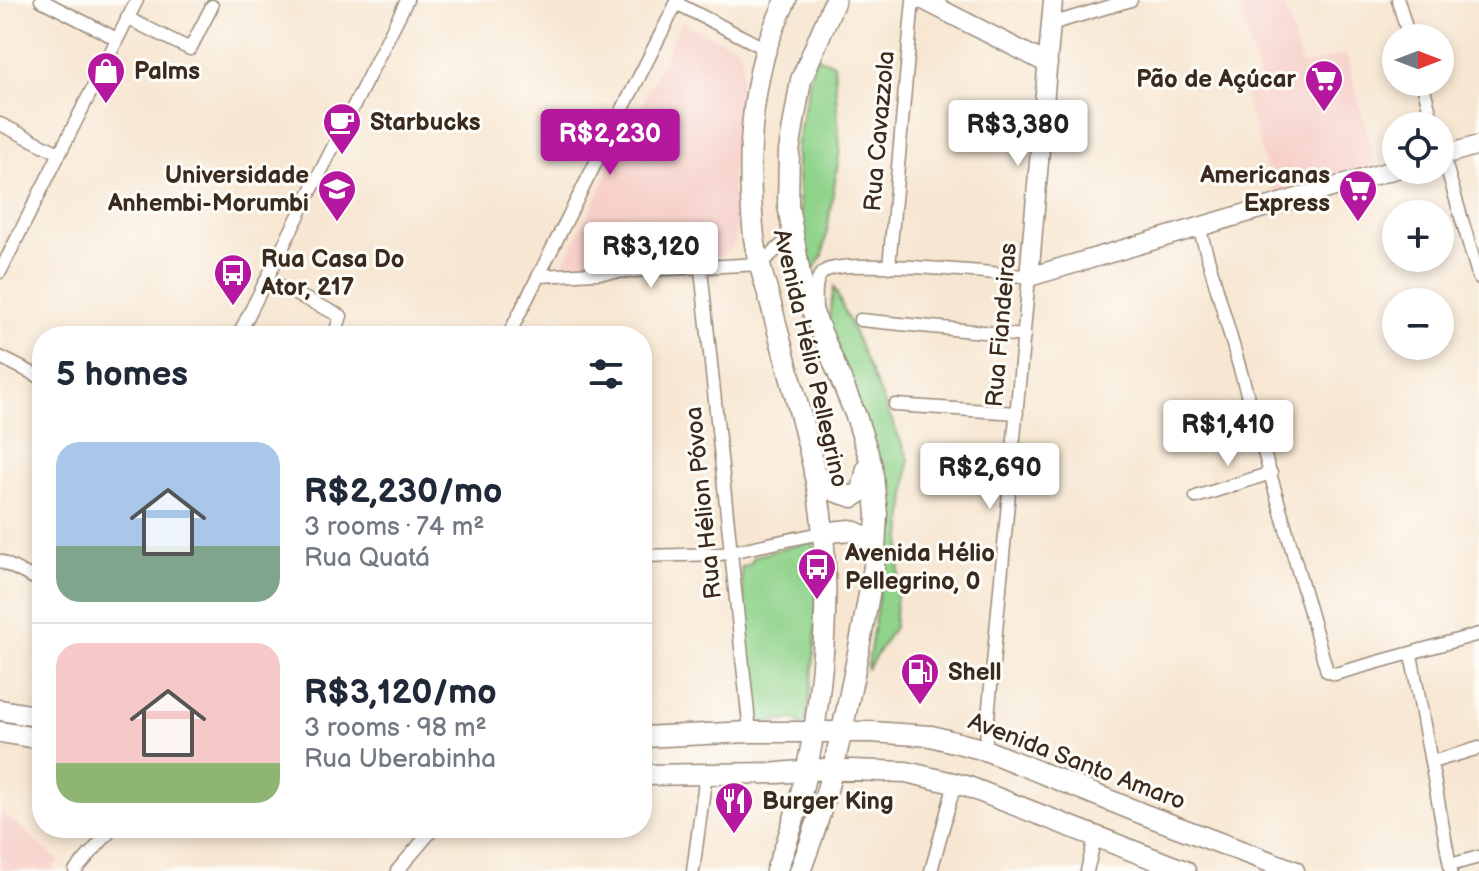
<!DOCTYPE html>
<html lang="en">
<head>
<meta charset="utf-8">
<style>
  :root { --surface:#fff; --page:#f6f6f7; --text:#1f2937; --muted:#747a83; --line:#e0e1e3; --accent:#b5179e }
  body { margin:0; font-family:"Balsamiq Sans",sans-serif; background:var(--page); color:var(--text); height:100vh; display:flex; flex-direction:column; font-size:30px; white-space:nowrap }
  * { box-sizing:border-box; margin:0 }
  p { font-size:26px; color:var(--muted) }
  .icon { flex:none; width:44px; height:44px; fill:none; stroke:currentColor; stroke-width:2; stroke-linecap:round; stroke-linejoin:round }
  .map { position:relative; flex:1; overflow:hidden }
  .side { position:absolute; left:32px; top:326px; width:620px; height:512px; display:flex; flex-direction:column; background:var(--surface); border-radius:32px; box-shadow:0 4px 12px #0003 }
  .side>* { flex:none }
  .needle { width:52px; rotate:90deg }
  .fabs { position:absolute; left:1382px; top:24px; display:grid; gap:16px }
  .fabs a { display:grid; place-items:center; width:72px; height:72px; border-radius:50%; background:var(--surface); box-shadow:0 4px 12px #0003; font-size:40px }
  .price { position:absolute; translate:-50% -68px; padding:0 18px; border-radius:8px; background:#fff; color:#222; font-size:26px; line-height:52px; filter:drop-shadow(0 2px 4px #0008) }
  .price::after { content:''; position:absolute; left:50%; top:48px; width:24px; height:18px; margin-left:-12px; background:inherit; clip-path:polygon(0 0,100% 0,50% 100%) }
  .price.on { background:var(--accent); color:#fff }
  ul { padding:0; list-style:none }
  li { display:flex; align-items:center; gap:24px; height:200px; padding:0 24px }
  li+li { border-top:2px solid var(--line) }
  li span { display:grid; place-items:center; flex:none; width:224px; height:160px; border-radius:24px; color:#555 }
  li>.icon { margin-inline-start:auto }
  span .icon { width:96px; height:96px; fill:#fffc; stroke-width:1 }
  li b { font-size:34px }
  h2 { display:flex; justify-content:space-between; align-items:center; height:96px; padding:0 24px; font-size:34px }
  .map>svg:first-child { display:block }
  .built { fill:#f7d0ca }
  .green { fill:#90d38b; stroke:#667e54; stroke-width:2 }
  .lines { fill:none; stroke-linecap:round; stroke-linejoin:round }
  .street-casing { stroke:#998878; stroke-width:15 }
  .secondary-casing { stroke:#998878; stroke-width:21 }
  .primary-casing { stroke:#998878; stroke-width:23 }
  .street { stroke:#fff; stroke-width:12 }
  .secondary { stroke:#fff; stroke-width:18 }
  .primary { stroke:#fff; stroke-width:20 }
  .labels { text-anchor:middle; stroke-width:6; stroke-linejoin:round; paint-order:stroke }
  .poi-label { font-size:24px; font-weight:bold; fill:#3b2a1e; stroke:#fdfcf7; text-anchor:start }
  .street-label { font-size:24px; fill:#3b2a1e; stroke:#fdfcf7 }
</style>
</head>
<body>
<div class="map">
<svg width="1479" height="871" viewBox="0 0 1479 871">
  <rect width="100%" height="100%" fill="#fdfcf7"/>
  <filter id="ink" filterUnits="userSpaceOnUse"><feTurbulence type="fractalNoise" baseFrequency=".0125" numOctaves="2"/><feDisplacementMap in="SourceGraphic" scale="16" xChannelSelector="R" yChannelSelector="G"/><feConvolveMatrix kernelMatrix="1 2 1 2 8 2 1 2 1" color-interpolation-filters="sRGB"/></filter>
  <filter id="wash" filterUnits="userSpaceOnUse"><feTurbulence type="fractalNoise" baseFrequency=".006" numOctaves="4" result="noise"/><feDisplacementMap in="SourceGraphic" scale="32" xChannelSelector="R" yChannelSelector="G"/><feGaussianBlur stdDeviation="1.8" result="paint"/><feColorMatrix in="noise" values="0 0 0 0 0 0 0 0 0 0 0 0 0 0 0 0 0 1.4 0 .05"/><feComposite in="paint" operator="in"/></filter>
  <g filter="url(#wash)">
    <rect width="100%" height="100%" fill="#f7e6d1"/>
    <!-- built -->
    <path class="built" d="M1237,0H1283L1302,66L1346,54L1376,165L1274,195L1242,87L1260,81Z
      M682,22L739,49L743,59L732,174L736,234L732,248L722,256L564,263Z
      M0,810L59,861L50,871H5L0,867Z"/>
    <!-- green -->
    <path class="green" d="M815,56L834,64L840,150L823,255L809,276L803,252L796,146Z
      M834,287L909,460L894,627L867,670L885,555L882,479L828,323Z
      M813,541C821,601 815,663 806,723L800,725L797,720L764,722L758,726L747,713L751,690L741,568L750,564L755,556Z"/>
  </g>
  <g filter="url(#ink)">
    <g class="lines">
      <defs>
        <path id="street" d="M41,0L117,39
          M1398,0L1409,38
          M676,3L766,49
          M127,18L190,49L212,6
          M1051,24L1131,0
          M1422,82L1434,126
          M0,124L59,153
          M1440,145L1479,278
          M1199,227L1327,671L1335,674L1479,634
          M889,267L913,0
          M701,269L750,732
          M0,272L137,0
          M540,276L760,264L792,236
          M266,280L341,316L335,333
          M816,311C816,298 813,278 825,271C845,258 998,273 1029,277L985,750
          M860,320L1024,336
          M238,336L407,0
          M508,336L678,0
          M0,357L42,378
          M895,405L1017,413
          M1196,497L1271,473
          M642,556L721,554L821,533
          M0,561L42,582
          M1411,654L1451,871
          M1432,762L1479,748
          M1450,865L1479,857
          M75,871L113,828
          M397,871L434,828
          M693,871L706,774
          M931,871L955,783
          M1087,871L1095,838"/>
        <path id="secondary" d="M923,0L1048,64
          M1053,0L1029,277L1396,169
          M1440,156L1479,145"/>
        <path id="primary" d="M814,474L837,492L853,497L862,491L867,468
          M821,533L850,530L868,538L874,556
          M0,710L42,717
          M0,732L42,739
          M642,737L750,732H871L931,736L985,750L1143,814L1294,871
          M642,775L778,773L824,769L906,772L966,786L1185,871
          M776,871C822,757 839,586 813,466C801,413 785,360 772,308C766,285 757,261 754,237C748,179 749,113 764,56C769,37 778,18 786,0
          M800,871C838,774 855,670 874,567L877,514L872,466L856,416L802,286L788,205L789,151L801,80L835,0"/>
      </defs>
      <!-- street casing -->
      <use href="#street" class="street-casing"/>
      <!-- secondary casing -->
      <use href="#secondary" class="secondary-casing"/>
      <!-- primary casing -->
      <use href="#primary" class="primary-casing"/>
      <!-- street -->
      <use href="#street" class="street"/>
      <!-- secondary -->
      <use href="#secondary" class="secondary"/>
      <!-- primary -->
      <use href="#primary" class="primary"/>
    </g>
  </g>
  <!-- icons -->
  <defs>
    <symbol id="shop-pin" viewBox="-11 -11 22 30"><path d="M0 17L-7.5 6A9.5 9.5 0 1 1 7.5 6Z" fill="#b5179e" stroke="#fdfcf7"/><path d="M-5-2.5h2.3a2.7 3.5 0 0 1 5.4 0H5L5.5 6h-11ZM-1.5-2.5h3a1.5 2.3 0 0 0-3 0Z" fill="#fff"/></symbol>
    <symbol id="supermarket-pin" viewBox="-11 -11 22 30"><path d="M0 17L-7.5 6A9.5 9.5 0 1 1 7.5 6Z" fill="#b5179e" stroke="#fdfcf7"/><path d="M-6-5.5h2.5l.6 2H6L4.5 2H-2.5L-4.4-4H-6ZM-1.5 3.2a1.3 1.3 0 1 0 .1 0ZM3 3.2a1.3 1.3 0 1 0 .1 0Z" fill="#fff"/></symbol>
    <symbol id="cafe-pin" viewBox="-11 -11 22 30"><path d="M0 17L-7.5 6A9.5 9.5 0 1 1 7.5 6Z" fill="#b5179e" stroke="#fdfcf7"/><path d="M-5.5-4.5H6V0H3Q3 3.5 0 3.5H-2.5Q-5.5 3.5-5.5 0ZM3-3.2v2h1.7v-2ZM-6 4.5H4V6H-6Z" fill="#fff"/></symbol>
    <symbol id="university-pin" viewBox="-11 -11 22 30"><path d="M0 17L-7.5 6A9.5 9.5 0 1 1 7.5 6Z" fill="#b5179e" stroke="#fdfcf7"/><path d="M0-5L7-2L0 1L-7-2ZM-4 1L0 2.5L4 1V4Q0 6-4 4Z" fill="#fff"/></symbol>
    <symbol id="bus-pin" viewBox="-11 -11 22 30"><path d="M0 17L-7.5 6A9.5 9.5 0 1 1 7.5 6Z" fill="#b5179e" stroke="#fdfcf7"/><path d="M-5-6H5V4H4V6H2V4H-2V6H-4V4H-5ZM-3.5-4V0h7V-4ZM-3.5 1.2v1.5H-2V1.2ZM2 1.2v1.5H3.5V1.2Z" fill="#fff"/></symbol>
    <symbol id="fuel-pin" viewBox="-11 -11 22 30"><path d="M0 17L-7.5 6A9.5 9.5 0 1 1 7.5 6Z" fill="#b5179e" stroke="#fdfcf7"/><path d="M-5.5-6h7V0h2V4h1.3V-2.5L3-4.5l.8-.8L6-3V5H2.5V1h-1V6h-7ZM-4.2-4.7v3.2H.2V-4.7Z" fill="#fff"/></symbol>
    <symbol id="restaurant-pin" viewBox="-11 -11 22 30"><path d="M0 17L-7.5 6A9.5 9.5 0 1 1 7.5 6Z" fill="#b5179e" stroke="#fdfcf7"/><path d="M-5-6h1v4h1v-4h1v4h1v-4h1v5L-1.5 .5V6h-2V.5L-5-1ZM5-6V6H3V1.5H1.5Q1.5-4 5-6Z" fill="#fff"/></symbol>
  </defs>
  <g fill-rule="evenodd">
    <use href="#shop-pin" x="84" y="49" width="44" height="60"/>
    <use href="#supermarket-pin" x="1302" y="57" width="44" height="60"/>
    <use href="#cafe-pin" x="320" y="100" width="44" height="60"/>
    <use href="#university-pin" x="315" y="167" width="44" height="60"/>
    <use href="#supermarket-pin" x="1336" y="167" width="44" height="60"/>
    <use href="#bus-pin" x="211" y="251" width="44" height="60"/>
    <use href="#bus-pin" x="795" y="545" width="44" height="60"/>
    <use href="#fuel-pin" x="898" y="650" width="44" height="60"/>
    <use href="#restaurant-pin" x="712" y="779" width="44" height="60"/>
  </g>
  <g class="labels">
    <!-- poi labels -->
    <g class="poi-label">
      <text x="134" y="79">Palms</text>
      <text x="1296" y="87" text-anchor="end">Pão de Açúcar</text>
      <text x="370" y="130">Starbucks</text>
      <text x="309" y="183" text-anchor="end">Universidade<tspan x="309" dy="28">Anhembi-Morumbi</tspan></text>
      <text x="1330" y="183" text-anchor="end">Americanas<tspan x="1330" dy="28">Express</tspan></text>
      <text x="261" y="267">Rua Casa Do<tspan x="261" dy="28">Ator, 217</tspan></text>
      <text x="845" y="561">Avenida Hélio<tspan x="845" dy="28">Pellegrino, 0</tspan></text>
      <text x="948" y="680">Shell</text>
      <text x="762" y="809">Burger King</text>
    </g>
    <!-- street labels -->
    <g class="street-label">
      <text transform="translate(879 131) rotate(-85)" y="8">Rua Cavazzola</text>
      <text transform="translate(1001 325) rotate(-85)" y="8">Rua Fiandeiras</text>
      <text transform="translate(811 358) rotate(77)" y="8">Avenida Hélio Pellegrino</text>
      <text transform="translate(703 503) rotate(-96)" y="8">Rua Hélion Póvoa</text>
      <text transform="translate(1077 761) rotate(21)" y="8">Avenida Santo Amaro</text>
    </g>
  </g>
</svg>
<div class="fabs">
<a><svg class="needle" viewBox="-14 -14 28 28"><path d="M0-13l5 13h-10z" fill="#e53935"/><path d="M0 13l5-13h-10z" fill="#747a83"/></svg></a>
<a><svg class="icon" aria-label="locate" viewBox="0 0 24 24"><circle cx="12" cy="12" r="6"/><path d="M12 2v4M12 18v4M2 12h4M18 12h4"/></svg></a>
<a>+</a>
<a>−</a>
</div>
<b class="price" style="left:1018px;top:168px">R$3,380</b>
<b class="price on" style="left:610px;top:177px">R$2,230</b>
<b class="price" style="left:651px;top:290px">R$3,120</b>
<b class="price" style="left:1228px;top:468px">R$1,410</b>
<b class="price" style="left:990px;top:511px">R$2,690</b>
<section class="side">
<h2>5 homes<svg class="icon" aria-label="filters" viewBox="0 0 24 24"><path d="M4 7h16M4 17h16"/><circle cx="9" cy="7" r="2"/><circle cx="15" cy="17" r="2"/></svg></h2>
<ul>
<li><span style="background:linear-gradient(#a9c7e8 65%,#7fa58c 0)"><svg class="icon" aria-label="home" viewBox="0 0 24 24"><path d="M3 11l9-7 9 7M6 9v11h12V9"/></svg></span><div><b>R$2,230/mo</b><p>3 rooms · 74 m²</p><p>Rua Quatá</p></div></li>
<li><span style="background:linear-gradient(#f6c9c9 75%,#8fb573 0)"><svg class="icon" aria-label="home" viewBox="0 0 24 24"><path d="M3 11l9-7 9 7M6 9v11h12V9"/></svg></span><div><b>R$3,120/mo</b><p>3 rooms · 98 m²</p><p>Rua Uberabinha</p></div></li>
</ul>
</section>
</div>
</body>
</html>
